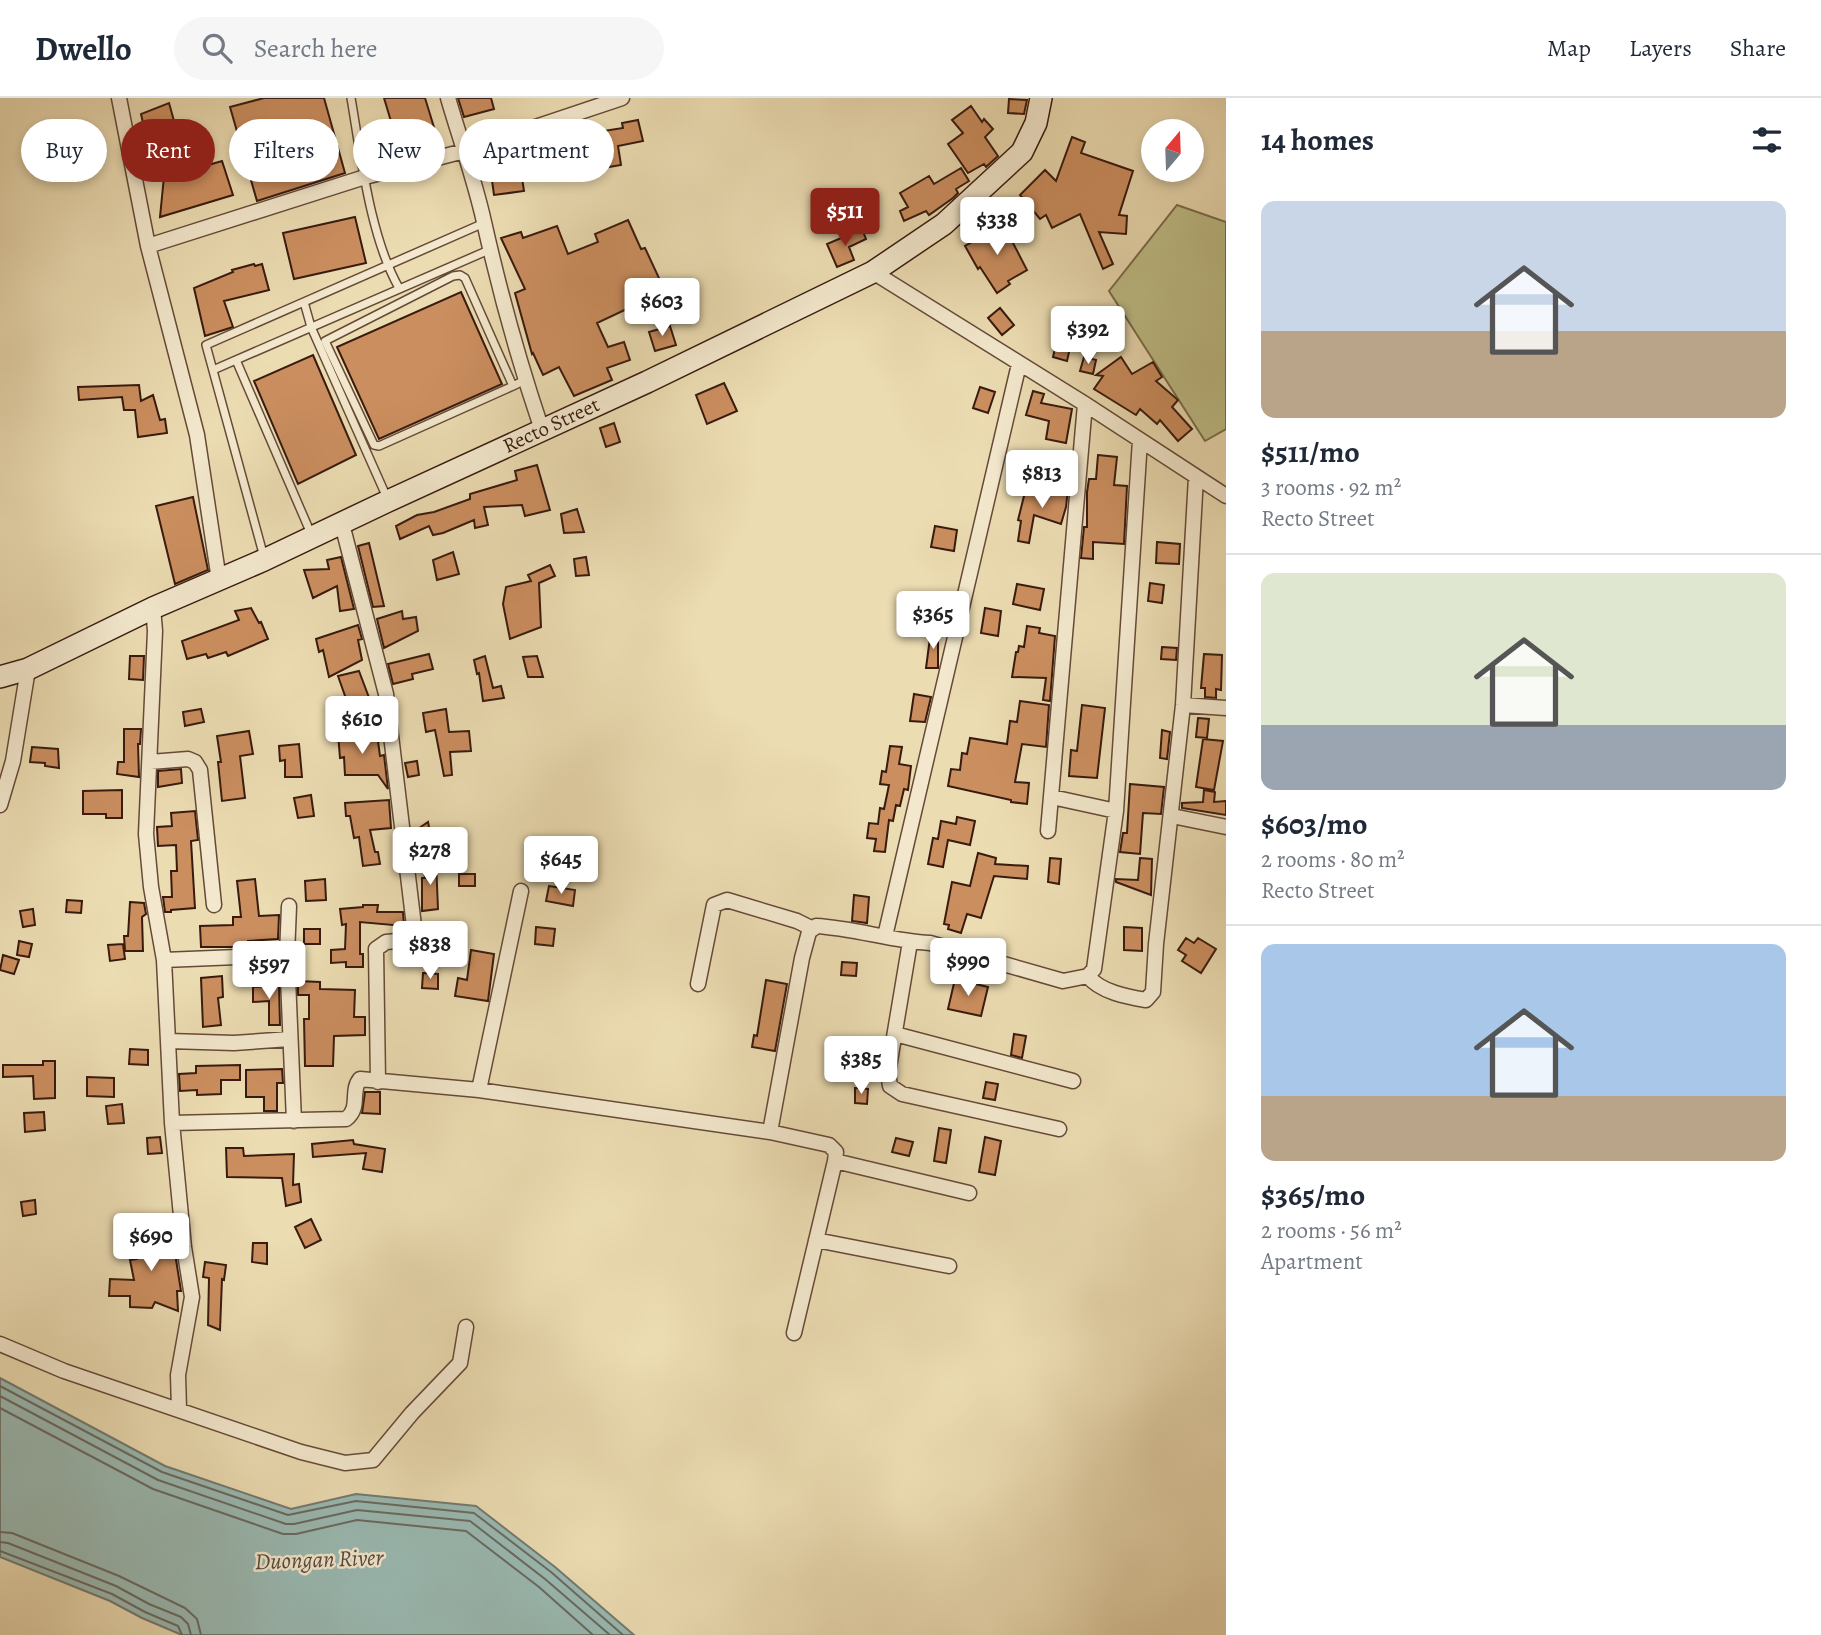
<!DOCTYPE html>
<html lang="en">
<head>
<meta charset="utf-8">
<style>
  :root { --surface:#fff; --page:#f6f6f7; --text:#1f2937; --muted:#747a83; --line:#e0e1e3; --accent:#8f2418 }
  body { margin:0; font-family:Alegreya,serif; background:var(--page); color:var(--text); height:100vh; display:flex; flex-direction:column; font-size:26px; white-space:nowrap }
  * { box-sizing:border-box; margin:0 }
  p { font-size:23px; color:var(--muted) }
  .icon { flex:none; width:38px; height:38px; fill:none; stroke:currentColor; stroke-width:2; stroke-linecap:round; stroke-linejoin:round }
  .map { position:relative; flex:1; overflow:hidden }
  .panel { display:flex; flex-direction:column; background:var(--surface); width:595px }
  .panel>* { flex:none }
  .guide { position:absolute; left:21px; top:21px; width:665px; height:63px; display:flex; gap:14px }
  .needle { width:46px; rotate:19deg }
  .fabs { position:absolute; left:1141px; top:21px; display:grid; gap:14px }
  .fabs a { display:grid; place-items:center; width:63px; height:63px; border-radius:50%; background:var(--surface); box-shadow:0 4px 10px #0003; font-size:35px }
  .price { position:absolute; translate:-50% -60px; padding:0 16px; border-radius:7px; background:#fff; color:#222; font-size:23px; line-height:46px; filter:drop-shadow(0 2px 4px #0008) }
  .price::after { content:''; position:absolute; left:50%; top:42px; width:21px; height:16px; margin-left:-10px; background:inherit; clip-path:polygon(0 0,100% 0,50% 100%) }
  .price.selected { background:var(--accent); color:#fff }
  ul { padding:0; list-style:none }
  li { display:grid; align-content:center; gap:14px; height:371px; padding:0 35px }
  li+li { border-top:2px solid var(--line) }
  li span { display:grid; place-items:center; height:217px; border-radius:14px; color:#555 }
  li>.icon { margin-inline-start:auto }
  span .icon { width:126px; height:126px; fill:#fffc; stroke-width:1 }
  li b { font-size:30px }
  h2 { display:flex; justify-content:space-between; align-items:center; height:84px; padding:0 35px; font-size:30px }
  .tag { padding:0 24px; border-radius:32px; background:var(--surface); box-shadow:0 4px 10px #0003; font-size:24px; line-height:63px }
  .tag.selected { background:var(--accent); color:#fff }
  header { display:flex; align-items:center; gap:42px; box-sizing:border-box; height:98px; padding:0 35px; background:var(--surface); border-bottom:2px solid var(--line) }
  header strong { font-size:33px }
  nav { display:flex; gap:38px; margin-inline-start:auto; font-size:24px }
  .search { width:490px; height:63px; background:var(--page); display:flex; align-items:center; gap:18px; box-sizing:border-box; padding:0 24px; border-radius:38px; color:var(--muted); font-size:26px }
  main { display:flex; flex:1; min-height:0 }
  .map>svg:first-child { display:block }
  .green { fill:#bfbe87; stroke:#7c6c4b; stroke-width:2 }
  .water { fill:#9abab3; stroke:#737a71; stroke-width:2 }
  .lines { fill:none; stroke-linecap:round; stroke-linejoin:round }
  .shore { stroke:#696a61; stroke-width:2 }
  .building { fill:#cb8e5f; stroke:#381a0f; stroke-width:2 }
  .lane-casing { stroke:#654a38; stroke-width:10 }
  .street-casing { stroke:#654a38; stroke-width:17 }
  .secondary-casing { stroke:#381a0f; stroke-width:24 }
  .lane { stroke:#f3e8cd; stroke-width:7 }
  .street { stroke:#f3e8cd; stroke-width:14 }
  .secondary { stroke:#f3e8cd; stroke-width:21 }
  .labels { text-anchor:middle; stroke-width:5; stroke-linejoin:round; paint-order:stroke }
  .street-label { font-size:21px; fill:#381a0f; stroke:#f3e8cd }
  .water-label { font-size:23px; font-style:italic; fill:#554a40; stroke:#f3e8cd }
</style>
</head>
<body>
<header>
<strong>Dwello</strong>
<div class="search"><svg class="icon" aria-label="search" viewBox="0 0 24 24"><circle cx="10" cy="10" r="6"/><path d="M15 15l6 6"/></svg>Search here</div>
<nav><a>Map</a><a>Layers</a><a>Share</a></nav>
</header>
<main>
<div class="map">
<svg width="1226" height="1537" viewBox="0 0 1226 1537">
  <rect width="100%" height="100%" fill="#ecdcb2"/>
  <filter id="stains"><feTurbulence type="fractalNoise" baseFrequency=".00286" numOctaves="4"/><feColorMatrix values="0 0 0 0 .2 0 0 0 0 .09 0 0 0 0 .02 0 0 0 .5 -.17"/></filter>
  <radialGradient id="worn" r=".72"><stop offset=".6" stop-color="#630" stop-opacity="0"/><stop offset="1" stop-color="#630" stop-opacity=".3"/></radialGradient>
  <!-- green -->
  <path class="green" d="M1177,107L1226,124V331L1205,343L1109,193Z"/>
  <!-- water -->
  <path class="water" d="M0,1280L165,1368L291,1411L356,1396L476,1408L555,1469L634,1537H182L142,1520L110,1503L0,1459Z"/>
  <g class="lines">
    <!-- shore -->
    <path class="shore" d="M0,1288L162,1374L288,1417L356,1403L474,1415L551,1474L623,1537
      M0,1298L158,1382L286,1426H294L357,1412L470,1423L545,1481L610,1537
      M0,1310L153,1391L283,1436H296L357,1422L466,1433L539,1489L593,1537
      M0,1434L12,1435L119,1478L185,1510L197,1521L201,1537
      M0,1444L8,1445L116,1488L149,1506L181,1519L188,1526L191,1537
      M0,1453L112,1496L145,1514L178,1528L182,1537"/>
  </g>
  <!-- building -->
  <path class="building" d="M264,0H324L345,75L257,103L230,9Z
    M384,0H425L437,39L399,50Z
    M458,0H491L494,11L464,19Z
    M1009,1L1027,2L1024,16L1008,15Z
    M169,5L188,73L222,63L233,97L160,119L165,68L154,72L141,16Z
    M971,8L982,24L984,21L993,31L985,39L998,58L986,69L984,66L968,75L948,46L963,35L952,22Z
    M638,22L643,43L618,48L621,67L603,70L597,34L623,30L622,25Z
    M1072,39L1085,44L1081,55L1133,73L1119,117L1127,118L1126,136L1099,134L1113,166L1103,171L1080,116L1052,130L1046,117L1040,121L1020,97L1045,72L1056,83Z
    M961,70L969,83L956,91L958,95L953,100L929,117L926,113L904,123L900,113L908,109L900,95L929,78L934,86Z
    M504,73L505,75L521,73L524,93L494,97L491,75Z
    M355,119L366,165L294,181L283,135Z
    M628,122L641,151L645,150L665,193L597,225L608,249L624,244L630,262L607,270L612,282L574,298L559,269L543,277L533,255L532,256L515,195L525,191L501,140L521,134L523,140L557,128L568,156L598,144L595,136Z
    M1002,124L1016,143L1013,145L1027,172L1008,183L1010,186L997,195L980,169L978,171L965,148L990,134L989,132Z
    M862,131L866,141L849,149L854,162L837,169L827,146Z
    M254,166L255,168L262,166L269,192L224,203L233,229L205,238L194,190L233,174L232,172Z
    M461,194L502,286L379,341L337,249Z
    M1000,210L1014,227L1002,237L988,220Z
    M670,228L676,247L655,253L649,234Z
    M1057,242L1071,245L1067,263L1053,259Z
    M313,257L356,357L298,386L254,283Z
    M1084,259L1096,262L1093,276L1080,273Z
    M1121,259L1132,276L1153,264L1162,279L1156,283L1178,302L1172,309L1192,331L1178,343L1160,322L1157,326L1140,311L1136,317L1094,291L1103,278L1096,277Z
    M724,285L737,313L707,326L696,297Z
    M139,287L141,303L153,297L160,322L165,321L167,335L138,339L135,312H124L122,299L79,302L78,289Z
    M980,289L995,294L988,315L973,310Z
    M1033,293L1044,296L1041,305L1072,311L1066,345L1046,341L1049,323L1026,317Z
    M614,325L620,344L606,349L600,330Z
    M1098,357L1117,359L1114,387L1127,388L1124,446L1093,444V461L1081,460L1084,429H1087V394L1089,381H1096Z
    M537,367L550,412L525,418L522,407L484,409L488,427L475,430L474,422L443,435L433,437L429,428L400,441L396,428L417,417L434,414L470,401V396L517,382L515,373Z
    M1050,387L1068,391L1066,409L1061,426L1034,417L1029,445L1018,443L1021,423L1018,422L1025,394L1048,400Z
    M193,399L208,472L175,486L156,408Z
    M577,411L584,434L564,435L561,416Z
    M935,428L957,432L954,453L931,449Z
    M1157,444L1180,446L1179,466L1156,465Z
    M369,445L384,508L373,509L358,448Z
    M453,454L459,476L437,482L433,462Z
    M341,459L354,511L340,513L337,488L313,500L304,472L329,471L327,462Z
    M586,459L589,477L576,478L574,461Z
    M550,467L555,478L539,485L541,529L510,541L503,506L506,489L531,483L528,477Z
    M1150,485L1164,487L1162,505L1148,503Z
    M1017,486L1044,491L1040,512L1013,506Z
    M251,510L259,525L261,524L268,541L228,558L226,554L208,560L206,556L187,561L182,543L239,522L235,513Z
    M985,510L1001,513L998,538L981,535Z
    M402,513L403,521L416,519L418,533L384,550L377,521Z
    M358,527L362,541L358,542L362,562L329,579L323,552L319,554L316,541Z
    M1027,528L1040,530L1039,535L1055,538L1050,603L1043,602L1046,580L1012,579L1016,554H1018L1019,548L1024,549Z
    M931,532H938V570H926Z
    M1162,549L1177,550L1176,562L1161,561Z
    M429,556L433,571L412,576L413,581L393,586L388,566Z
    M1204,556L1222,557L1221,592L1216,591V600L1205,599V590H1201Z
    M130,558H144L143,582L129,581Z
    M485,558L493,590L501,588L504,600L483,603L479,575L477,576L474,562Z
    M537,558L543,579H528L523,559Z
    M359,573L371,605L350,612L338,578Z
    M914,596L931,599L925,624L910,623Z
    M1020,603L1049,607L1046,649L1022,646L1015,684L1029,685L1027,706L1011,704V702L948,688L951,671L960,672L962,655L967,656L970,640L1007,646L1010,623L1017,624Z
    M1082,607L1105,610L1097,680L1069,678L1071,652L1077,653Z
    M201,611L204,624L185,628L183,614Z
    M446,611L449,634L469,633L471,653L450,654L452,677L444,678L435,632L426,634L423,615Z
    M1198,620L1209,621L1207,640L1196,639Z
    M124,631H141L140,646H138L139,679L117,676L118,664H124Z
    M1162,632L1170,634L1167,661L1160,660Z
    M249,633L253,656L240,658L245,700L222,703L218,664H221L217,638Z
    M356,634L357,639L377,636L380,658L384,657L388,691L378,677H345L344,659L340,660L338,635Z
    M1203,641L1223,643L1214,692L1196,689Z
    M299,646L302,679H285V662L280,663L279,648Z
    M890,648L902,649L899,666L911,668L908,692L904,691L900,708L896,707L893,723L889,722L885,754L874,753L876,741L867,740L869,725L878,726L880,710L884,711L889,687L880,686L882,673L886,674Z
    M32,649L58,651L59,670L45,668V665L30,664Z
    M417,663L419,677L408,679L405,665Z
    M181,671L182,685L158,689V673Z
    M1130,686L1164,689L1161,716L1143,715L1140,756L1120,754L1123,735H1127Z
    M122,692V720H106V716H83V693Z
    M1204,692L1215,694L1214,704L1226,703V717L1182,710V705L1203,704Z
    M311,697L314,718L298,720L294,700Z
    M389,702L391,730L370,732L375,754H378L380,766L363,768L359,739L354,740L350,718H346L345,705Z
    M195,713L198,742L191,743L195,810L171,812V814H165L163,799H172L171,773H177L176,747L158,748L157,729L172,728L171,715Z
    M957,719L975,723L970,747L948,742L943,769L928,766L933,740L938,741L941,723L956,726Z
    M428,724L431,739L423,744L415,733Z
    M978,755L996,760L995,766L1028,768L1027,781L994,778L981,820L967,816L961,835L948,831L949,827L944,826L952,784L970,788Z
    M1050,760L1061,761L1059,786L1048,784Z
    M1140,760L1152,761L1151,797L1116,784V781L1138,782Z
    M436,763L438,811L422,813V780H425L423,764Z
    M459,776H475V788H459Z
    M255,781L259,818L279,817L278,841L248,843V849H201L200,828L233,827V819H241L237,783Z
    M325,781L326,802L306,803L305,783Z
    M549,788L575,792L573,808L546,803Z
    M854,797L869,799L867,825L852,823Z
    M67,802L82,803L81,815L66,814Z
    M130,804L144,805L146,816L142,819L143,853H125L124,838H128Z
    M363,807H378L377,814H403L404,828L360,824V856H363V869H346V864L331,865V852L345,851L346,826L342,827L340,811L363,809Z
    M33,811L35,827L23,829L20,813Z
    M536,829L555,831L553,848L535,846Z
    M1124,829L1142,830V853L1124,852Z
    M304,831H320V846H304Z
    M1186,840L1194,845L1198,840L1216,851L1201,875L1182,863L1186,857L1178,852Z
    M19,843L32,846L29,859L17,857Z
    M123,846L125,861L110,863L108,847Z
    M471,852L494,856L488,903L455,898L458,880L467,882Z
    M3,857L19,862L14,876L0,872Z
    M842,864L857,865L856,878L841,877Z
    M423,875L438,876V891L422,890Z
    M222,878L223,899L218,900L221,927L203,929L201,880Z
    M955,881L988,889L981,918L948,911Z
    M766,882L787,886L775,953L752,949L754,937L757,938Z
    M298,883L320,884V891L355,892L354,919H365V937L334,938L333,968H305L304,921H309V897H298Z
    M268,888H279L280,927H269V903L253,904V889Z
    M1014,936L1026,938L1022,960L1011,957Z
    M130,951L148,952V967L129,966Z
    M43,963H55V1000L34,1001L33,978L3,979V967H43Z
    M240,967V982H221V996L197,997V992L180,993L179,976L196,975V968Z
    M282,971L283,985H277V1013H264V999H246V972Z
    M87,979L114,980V999L87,998Z
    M986,984L998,986L995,1002L983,1000Z
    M855,990L868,991L867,1006L855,1005Z
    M365,994H380V1016L362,1015Z
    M122,1006L124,1025L108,1026L106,1008Z
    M44,1014L45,1032L25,1034L24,1015Z
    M939,1030L951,1032L946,1065L934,1063Z
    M160,1039L162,1055L148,1056L147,1040Z
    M985,1039L1001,1043L995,1077L979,1074Z
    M896,1040L913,1044L909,1058L892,1054Z
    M353,1042L354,1046L385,1051L382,1074L363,1071L366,1055L313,1059L312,1046Z
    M226,1050H243L244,1058L294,1056L293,1087L299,1086L301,1104L286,1108L282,1080L227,1079Z
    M35,1102L36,1116L23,1118L21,1104Z
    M311,1121L321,1142L305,1150L295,1129Z
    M171,1130L181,1193H177L178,1213L155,1204L152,1210L130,1209V1198H109L110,1181L134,1182L130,1162L137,1161L131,1141Z
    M253,1145H267V1166L252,1164Z
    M205,1164L226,1167L224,1182L222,1181L220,1232L208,1227L209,1180L203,1179Z"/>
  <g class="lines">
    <defs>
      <path id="lane" d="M351,0C361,58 370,139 399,190
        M304,204L311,229L388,402
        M236,262L312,438
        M213,272L489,152
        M513,288L465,180L460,177L453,178L325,243L374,347L379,348L513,288L525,282
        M264,459L206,247L484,125"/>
      <path id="street" d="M119,0L148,148L197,337L219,482
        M448,0C460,41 475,83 484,124C500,195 519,264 542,332
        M148,148L365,79L464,53L622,0
        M873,174L1085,306L1226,398
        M342,426L386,596L414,828L413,837L409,842L386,844L376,851L378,984
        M153,510L155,533L146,736L151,789L164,862L172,1025L184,1149L192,1199L178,1277L179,1311
        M1183,607L1226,610
        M150,664L188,661L195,664L200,672L214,807
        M1052,699L1116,713
        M0,707L13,663L28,571
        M1172,718L1226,729
        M1048,733L1085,306
        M289,808L287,857L294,1023
        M885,838L1019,266
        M910,844L888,975L890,988L902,996L1059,1031
        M164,862L287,857
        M1088,878C1100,894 1128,899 1146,902L1153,894L1156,846L1183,607L1196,379
        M698,886L714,807L727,802L797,823L813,831
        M895,936L1073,983
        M169,943L234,945L290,941
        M479,992L521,793
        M172,1025L346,1021C361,1010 350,993 360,981L479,992L770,1034L829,1047L836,1054L835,1063L794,1235
        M770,1034L802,860L809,834L816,828C854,830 892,843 930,845L1063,883L1088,878L1094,871L1116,713L1140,342
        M835,1063L969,1095
        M816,1142L949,1168
        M0,1246L64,1273L301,1354L345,1365L373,1362L412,1315L460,1265L466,1229"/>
      <path id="secondary" d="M0,579L28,571L153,510L264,462L388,403L647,284L873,174L944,126L1022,54L1036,25L1041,0"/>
    </defs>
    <!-- lane casing -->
    <use href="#lane" class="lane-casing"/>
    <!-- street casing -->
    <use href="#street" class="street-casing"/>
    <!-- secondary casing -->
    <use href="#secondary" class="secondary-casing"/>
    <!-- lane -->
    <use href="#lane" class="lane"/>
    <!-- street -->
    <use href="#street" class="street"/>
    <!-- secondary -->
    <use href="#secondary" class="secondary"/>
  </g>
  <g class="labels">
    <!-- street labels -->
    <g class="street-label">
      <text transform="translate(551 327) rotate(-25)" y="7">Recto Street</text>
    </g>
    <!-- water labels -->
    <g class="water-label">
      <text transform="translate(319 1461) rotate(-2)" y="8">Duongan River</text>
    </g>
  </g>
  <rect width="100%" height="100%" filter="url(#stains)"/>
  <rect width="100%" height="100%" fill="url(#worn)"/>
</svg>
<div class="fabs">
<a><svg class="needle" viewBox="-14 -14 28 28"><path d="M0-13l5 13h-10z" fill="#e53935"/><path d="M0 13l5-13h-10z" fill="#747a83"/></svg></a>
</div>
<b class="price selected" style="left:845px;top:150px">$511</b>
<b class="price" style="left:997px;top:159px">$338</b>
<b class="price" style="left:662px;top:240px">$603</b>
<b class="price" style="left:1088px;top:268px">$392</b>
<b class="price" style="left:1042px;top:412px">$813</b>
<b class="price" style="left:933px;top:553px">$365</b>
<b class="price" style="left:362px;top:658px">$610</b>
<b class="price" style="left:430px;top:789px">$278</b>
<b class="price" style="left:561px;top:798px">$645</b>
<b class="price" style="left:430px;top:883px">$838</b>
<b class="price" style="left:968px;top:900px">$990</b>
<b class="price" style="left:269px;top:903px">$597</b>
<b class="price" style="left:861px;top:998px">$385</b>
<b class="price" style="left:151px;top:1175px">$690</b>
<div class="guide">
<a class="tag">Buy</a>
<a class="tag selected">Rent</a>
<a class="tag">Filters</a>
<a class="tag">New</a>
<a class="tag">Apartment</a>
</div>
</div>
<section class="panel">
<h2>14 homes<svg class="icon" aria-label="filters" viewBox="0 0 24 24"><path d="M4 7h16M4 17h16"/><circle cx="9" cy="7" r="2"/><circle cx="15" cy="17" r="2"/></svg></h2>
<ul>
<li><span style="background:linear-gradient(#c9d6e8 60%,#b9a48a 0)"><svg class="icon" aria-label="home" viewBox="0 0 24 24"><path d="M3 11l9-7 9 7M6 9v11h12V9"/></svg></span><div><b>$511/mo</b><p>3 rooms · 92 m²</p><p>Recto Street</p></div></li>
<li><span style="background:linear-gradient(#dfe7d0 70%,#9aa5b1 0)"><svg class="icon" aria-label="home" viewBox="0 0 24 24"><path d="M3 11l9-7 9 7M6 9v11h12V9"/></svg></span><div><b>$603/mo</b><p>2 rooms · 80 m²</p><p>Recto Street</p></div></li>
<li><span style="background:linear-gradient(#a9c7e8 70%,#b9a48a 0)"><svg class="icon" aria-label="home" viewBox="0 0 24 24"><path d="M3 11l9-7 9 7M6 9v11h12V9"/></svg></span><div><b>$365/mo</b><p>2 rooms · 56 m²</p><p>Apartment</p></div></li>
</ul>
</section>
</main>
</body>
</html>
